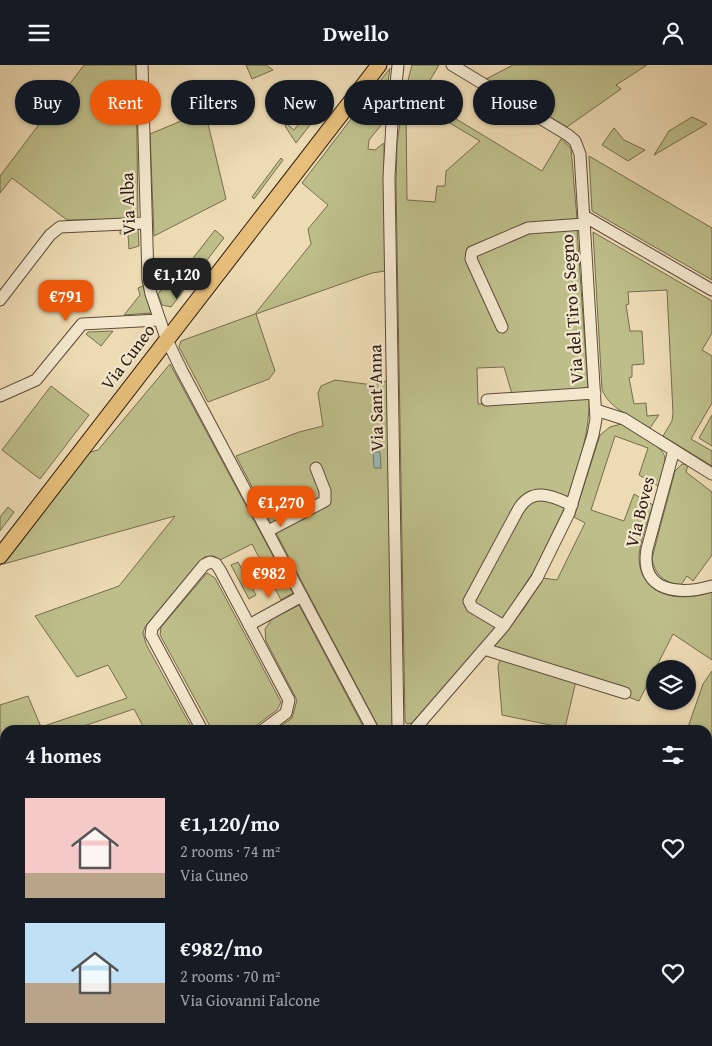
<!DOCTYPE html>
<html lang="en">
<head>
<meta charset="utf-8">
<style>
  :root { --surface:#171b24; --page:#242831; --text:#f1f3f6; --muted:#9ea1a6; --accent:#ea580c }
  body { margin:0; font-family:"Gentium Book Plus",serif; background:var(--page); color:var(--text); height:100vh; display:flex; flex-direction:column; font-size:19px; white-space:nowrap }
  * { box-sizing:border-box; margin:0 }
  p { font-size:16px; color:var(--muted) }
  .icon { flex:none; width:28px; height:28px; fill:none; stroke:currentColor; stroke-width:2; stroke-linecap:round; stroke-linejoin:round }
  .map { position:relative; flex:1; overflow:hidden }
  .panel { position:absolute; left:0px; top:660px; width:712px; height:321px; display:flex; flex-direction:column; background:var(--surface); border-radius:15px 15px 0 0; box-shadow:0 1px 4px #0004 }
  .panel>* { flex:none }
  .banner { position:absolute; left:15px; top:15px; width:682px; height:45px; display:flex; gap:10px }
  .buttons { position:absolute; left:646px; top:595px; display:grid; gap:10px }
  .buttons a { display:grid; place-items:center; width:50px; height:50px; border-radius:50%; background:var(--surface); box-shadow:0 1px 4px #0004; font-size:25px }
  .price { position:absolute; translate:-50% -42px; padding:0 11px; border-radius:10px; background:var(--accent); color:#fff; font-size:16px; line-height:32px; filter:drop-shadow(0 1px 2px #0008) }
  .price::after { content:''; position:absolute; left:50%; top:30px; width:15px; height:11px; margin-left:-8px; background:inherit; clip-path:polygon(0 0,100% 0,50% 100%) }
  .price.on { background:#222; color:#fff }
  ul { padding:0; list-style:none }
  li { display:flex; align-items:center; gap:15px; height:125px; padding:0 25px }
  li span { display:grid; place-items:center; flex:none; width:140px; height:100px; border-radius:0px; color:#555 }
  li>.icon { margin-inline-start:auto }
  span .icon { width:60px; height:60px; fill:#fffc; stroke-width:1 }
  li b { font-size:21px }
  h2 { display:flex; justify-content:space-between; align-items:center; height:60px; padding:0 25px; font-size:21px }
  .pill { padding:0 18px; border-radius:22px; background:var(--surface); box-shadow:0 1px 4px #0004; font-size:18px; line-height:45px }
  .pill.on { background:var(--accent); color:#fff }
  header { display:flex; justify-content:space-between; align-items:center; height:65px; padding:0 25px; background:var(--surface); font-size:22px; font-weight:800 }
  .map>svg:first-child { display:block }
  .green { fill:#bdbe8a; stroke:#756c4e }
  .water { fill:#9bb9b5; stroke:#6f7973 }
  .lines { fill:none; stroke-linecap:round; stroke-linejoin:round }
  .stream { stroke:#6f7973; stroke-width:3 }
  .minor-casing { stroke:#5d4a3a; stroke-width:13 }
  .major-casing { stroke:#2d1a11; stroke-width:17 }
  .highway-casing { stroke:#2d1a11; stroke-width:18 }
  .minor { stroke:#f3e8ce; stroke-width:11 }
  .major { stroke:#e6be7a; stroke-width:15 }
  .highway { stroke:#e6be7a; stroke-width:16 }
  .labels { text-anchor:middle; stroke-width:4.5; stroke-linejoin:round; paint-order:stroke }
  .street-label { font-size:18px; fill:#2d1a11; stroke:#f3e8ce }
</style>
</head>
<body>
<header><svg class="icon" aria-label="menu" viewBox="0 0 24 24"><path d="M4 6h16M4 12h16M4 18h16"/></svg>Dwello<svg class="icon" aria-label="person" viewBox="0 0 24 24"><circle cx="12" cy="8" r="4"/><path d="M4 21q1-7 8-7t8 7"/></svg></header>
<div class="map">
<svg width="712" height="981" viewBox="0 0 712 981">
  <rect width="100%" height="100%" fill="#eddbb4"/>
  <filter id="stains"><feTurbulence type="fractalNoise" baseFrequency=".004" numOctaves="4"/><feColorMatrix values="0 0 0 0 .2 0 0 0 0 .09 0 0 0 0 .02 0 0 0 .5 -.17"/></filter>
  <radialGradient id="worn" r=".72"><stop offset=".6" stop-color="#630" stop-opacity="0"/><stop offset="1" stop-color="#630" stop-opacity=".3"/></radialGradient>
  <!-- green -->
  <path class="green" d="M84,0H136L138,154L67,155L12,113L0,128V111Z
    M246,0H266L273,5L252,14Z
    M412,0H439L420,32L542,106L561,74L571,83L577,154L529,158L472,183L477,197L476,191L526,168L577,165L588,324L512,329L504,302L477,303L478,339L589,333C590,368 578,401 568,435L530,430L465,535L498,560L412,658L407,659L405,656L396,118L397,80L402,41L406,43L407,135L435,137L437,121H445L446,106L480,76L404,31Z
    M513,0H647L616,20L621,24L567,62L486,14Z
    M390,3L382,59L369,75L368,84L375,85L384,78L385,206L372,208L256,249L275,306L269,314L208,337L179,282L181,276L255,249L311,179L308,164L328,140L302,118Z
    M313,41L320,47L296,78L285,61L287,59L294,65Z
    M205,46L226,134L154,171L150,69Z
    M692,52L707,59L654,90L669,66Z
    M614,63L624,75L645,85L628,96L602,80Z
    M589,91L712,163V215L592,146Z
    M281,93L283,95L254,134L252,132Z
    M138,163L139,181L129,184L128,169H120V164Z
    M215,165L224,173L171,242L162,240L158,229L178,202L183,206Z
    M593,167L712,236V268L702,285L712,291V338L691,374L712,386V401L663,371L672,356L673,348L667,225L628,227L629,239L626,240L630,266H642L644,299L632,300V312L629,313L634,339L646,338L647,351L659,350L650,363C634,353 608,343 602,324Z
    M143,221L151,248L124,250L140,230L138,223Z
    M113,266L101,281L86,269L88,267Z
    M170,299L293,528L281,535L252,479L220,495L214,491L204,492L145,562L143,568L146,579L193,665H145L134,644L72,665H5V694L0,697V640L28,631L41,662L127,633L108,600L77,612L35,551L119,521L175,451L0,500L87,388L98,385Z
    M335,315L373,320L387,316L393,665H380L275,466L322,433L272,460L236,391L299,367L323,361L318,328L321,321Z
    M51,321L89,350L40,414L2,385Z
    M712,350V381L699,373Z
    M621,359C632,365 664,381 665,393C665,402 661,413 658,421L639,410L648,383L615,371L591,445L624,456L634,429L653,440C648,457 639,477 639,494C641,534 683,537 712,527V595L673,569L639,636L492,582L523,545L543,513L557,515L585,458L574,452L600,370L610,362Z
    M682,399L688,400L686,407L712,427V490L693,516L687,511L681,520C664,518 654,509 652,493L675,406Z
    M543,433L566,440L534,506L501,556L475,541L473,534L525,439Z
    M8,442L14,447L0,466V452Z
    M238,497L256,530L249,534L231,500Z
    M207,508L215,513L281,637L277,645L250,665H212L160,570L161,562Z
    M299,540L365,665H275L292,653L297,635L266,576L265,564L272,554Z
    M501,593L576,616L565,663L502,650L498,601Z
    M712,606V858L709,869H712V917L708,918V665H687L703,619Z
    M0,928L5,929L7,976L0,977Z
    M184,976H244L269,981H221Z
    M358,976H381V981H358Z"/>
  <!-- water -->
  <path class="water" d="M373,387H380L381,403H374Z"/>
  <g class="lines">
    <!-- stream -->
    <path class="stream" d="M551,976L559,981"/>
    <defs>
      <path id="minor" d="M142,0L148,214L151,229L166,273L182,306L373,665
        M398,0L392,57L389,112L398,665
        M584,151L712,225
        M0,235L50,170L60,162L146,158
        M502,262L471,194L472,187L528,163L584,159
        M0,331L36,315L82,259L159,255
        M487,335L595,328
        M596,345L624,354L712,409
        M674,385L647,484C639,528 681,530 712,521
        M268,466L325,436V426L316,403
        M249,560L302,531
        M504,561L472,542L469,536L518,445C532,421 552,431 572,440
        M484,584L625,628
        M202,665L151,570L152,563L204,500L210,497L216,499L220,505L289,635L286,648L263,665
        M414,665L504,561L537,513L569,448L593,370L596,354L580,89L575,76L568,70L452,0
        M386,981L387,976"/>
      <path id="major" d="M0,491L379,0"/>
      <path id="highway" d="M73,981H128"/>
    </defs>
    <!-- minor casing -->
    <use href="#minor" class="minor-casing"/>
    <!-- major casing -->
    <use href="#major" class="major-casing"/>
    <!-- highway casing -->
    <use href="#highway" class="highway-casing"/>
    <!-- minor -->
    <use href="#minor" class="minor"/>
    <!-- major -->
    <use href="#major" class="major"/>
    <!-- highway -->
    <use href="#highway" class="highway"/>
  </g>
  <g class="labels">
    <!-- street labels -->
    <g class="street-label">
      <text transform="translate(128 139) rotate(-92)" y="6">Via Alba</text>
      <text transform="translate(572 244) rotate(-94)" y="6">Via del Tiro a Segno</text>
      <text transform="translate(128 292) rotate(-53)" y="6">Via Cuneo</text>
      <text transform="translate(376 333) rotate(-91)" y="6">Via Sant'Anna</text>
      <text transform="translate(640 447) rotate(-76)" y="6">Via Boves</text>
    </g>
  </g>
  <rect width="100%" height="100%" filter="url(#stains)"/>
  <rect width="100%" height="100%" fill="url(#worn)"/>
</svg>
<div class="buttons">
<a><svg class="icon" aria-label="layers" viewBox="0 0 24 24"><path d="M12 4l9 5-9 5-9-5zM3 14l9 5 9-5"/></svg></a>
</div>
<b class="price on" style="left:177px;top:235px">€1,120</b>
<b class="price" style="left:66px;top:257px">€791</b>
<b class="price" style="left:281px;top:463px">€1,270</b>
<b class="price" style="left:269px;top:534px">€982</b>
<div class="banner">
<a class="pill">Buy</a>
<a class="pill on">Rent</a>
<a class="pill">Filters</a>
<a class="pill">New</a>
<a class="pill">Apartment</a>
<a class="pill">House</a>
</div>
<section class="panel">
<h2>4 homes<svg class="icon" aria-label="filters" viewBox="0 0 24 24"><path d="M4 7h16M4 17h16"/><circle cx="9" cy="7" r="2"/><circle cx="15" cy="17" r="2"/></svg></h2>
<ul>
<li><span style="background:linear-gradient(#f6c9c9 75%,#b9a48a 0)"><svg class="icon" aria-label="home" viewBox="0 0 24 24"><path d="M3 11l9-7 9 7M6 9v11h12V9"/></svg></span><div><b>€1,120/mo</b><p>2 rooms · 74 m²</p><p>Via Cuneo</p></div><svg class="icon" aria-label="heart" viewBox="0 0 24 24"><path d="M12 20l-8-8c-3-5 5-10 8-4 3-6 11-1 8 4z"/></svg></li>
<li><span style="background:linear-gradient(#bfe0f5 60%,#b9a48a 0)"><svg class="icon" aria-label="home" viewBox="0 0 24 24"><path d="M3 11l9-7 9 7M6 9v11h12V9"/></svg></span><div><b>€982/mo</b><p>2 rooms · 70 m²</p><p>Via Giovanni Falcone</p></div><svg class="icon" aria-label="heart" viewBox="0 0 24 24"><path d="M12 20l-8-8c-3-5 5-10 8-4 3-6 11-1 8 4z"/></svg></li>
</ul>
</section>
</div>
</body>
</html>
